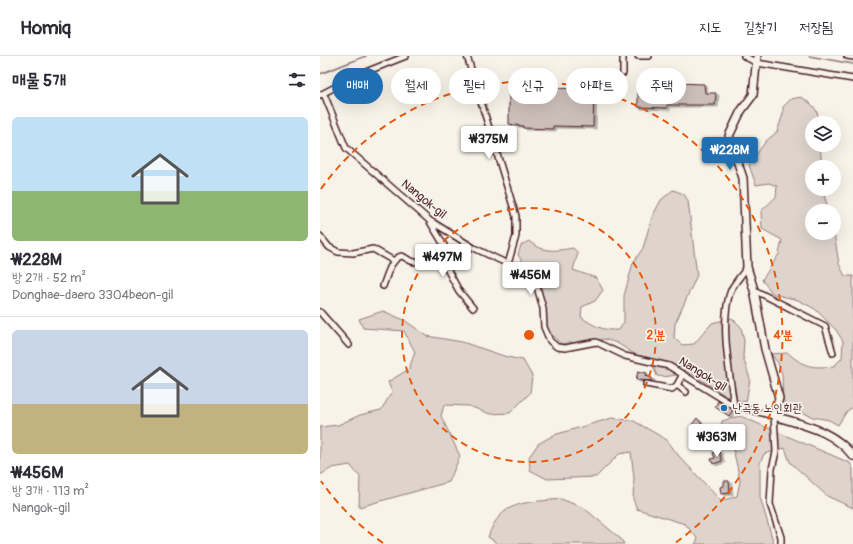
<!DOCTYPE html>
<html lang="ko">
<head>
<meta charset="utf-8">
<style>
  :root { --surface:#fff; --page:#f7f7f7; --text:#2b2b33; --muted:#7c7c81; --line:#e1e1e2; --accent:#1f6fb2 }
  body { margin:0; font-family:Pangolin,"Poor Story",sans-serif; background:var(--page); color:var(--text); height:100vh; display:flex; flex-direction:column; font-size:15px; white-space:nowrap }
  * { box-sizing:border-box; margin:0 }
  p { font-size:13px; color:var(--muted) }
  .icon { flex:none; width:22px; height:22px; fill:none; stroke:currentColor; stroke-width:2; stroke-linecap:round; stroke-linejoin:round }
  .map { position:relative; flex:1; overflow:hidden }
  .panel { display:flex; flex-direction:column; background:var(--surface); width:320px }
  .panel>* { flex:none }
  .banner { position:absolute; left:12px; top:12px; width:380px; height:36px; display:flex; gap:8px }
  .tools { position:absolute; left:485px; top:60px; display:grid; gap:8px }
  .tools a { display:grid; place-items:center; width:36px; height:36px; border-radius:50%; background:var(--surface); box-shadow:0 4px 16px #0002; font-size:20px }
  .price { position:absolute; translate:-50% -34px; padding:0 9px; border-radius:4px; background:#fff; color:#222; font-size:13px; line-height:26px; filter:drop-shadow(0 1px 2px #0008) }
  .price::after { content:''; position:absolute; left:50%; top:24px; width:12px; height:9px; margin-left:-6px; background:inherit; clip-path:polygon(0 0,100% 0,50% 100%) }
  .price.on { background:var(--accent); color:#fff }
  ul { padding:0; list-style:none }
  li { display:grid; align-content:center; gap:8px; height:212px; padding:0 12px }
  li+li { border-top:1px solid var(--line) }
  li span { display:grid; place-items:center; height:124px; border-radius:6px; color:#555 }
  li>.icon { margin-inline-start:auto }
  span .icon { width:72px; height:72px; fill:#fffc; stroke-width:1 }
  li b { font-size:17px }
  h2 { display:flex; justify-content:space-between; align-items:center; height:48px; padding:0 12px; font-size:17px }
  .chip { padding:0 14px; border-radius:18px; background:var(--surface); box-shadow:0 4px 16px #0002; font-size:14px; line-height:36px }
  .chip.on { background:var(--accent); color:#fff }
  header { display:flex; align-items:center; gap:24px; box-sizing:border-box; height:56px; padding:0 20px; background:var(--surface); border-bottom:1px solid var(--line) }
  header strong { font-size:19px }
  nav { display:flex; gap:22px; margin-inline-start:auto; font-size:14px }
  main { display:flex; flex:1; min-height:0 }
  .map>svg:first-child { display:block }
  .green { fill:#ded4cc; stroke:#947a7c }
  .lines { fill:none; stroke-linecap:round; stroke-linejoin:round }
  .stream { stroke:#8e7275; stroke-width:1.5 }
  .building { fill:#ccbfb9; stroke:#4a1f2b; filter:url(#shadow) }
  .street-casing { stroke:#4a1f2b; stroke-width:8 }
  .secondary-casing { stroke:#4a1f2b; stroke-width:10 }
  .street { stroke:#f7f3e8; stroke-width:5 }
  .secondary { stroke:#f7f3e8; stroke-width:7 }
  .ring { fill:none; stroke:#e8590c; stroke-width:2; stroke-dasharray:7 5 }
  .poi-dot { fill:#1f6fb2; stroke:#f7f3e8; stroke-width:1.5 }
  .labels { text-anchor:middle; stroke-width:3.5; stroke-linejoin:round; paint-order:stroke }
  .street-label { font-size:12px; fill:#4a1f2b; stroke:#f7f3e8 }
  .poi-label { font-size:12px; fill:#4a1f2b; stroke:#f7f3e8; text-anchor:start }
  .centre { fill:#e8590c; stroke:#f7f3e8; stroke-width:2 }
  .ring-label { font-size:12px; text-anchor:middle; font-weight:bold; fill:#e8590c; stroke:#f7f3e8; stroke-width:3.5; stroke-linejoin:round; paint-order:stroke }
</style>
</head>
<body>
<header>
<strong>Homiq</strong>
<nav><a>지도</a><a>길찾기</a><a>저장됨</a></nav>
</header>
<main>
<section class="panel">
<h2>매물 5개<svg class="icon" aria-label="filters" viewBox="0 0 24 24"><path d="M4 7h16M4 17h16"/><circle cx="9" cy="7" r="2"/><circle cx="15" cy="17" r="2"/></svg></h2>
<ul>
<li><span style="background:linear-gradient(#bfe0f5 60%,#8fb573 0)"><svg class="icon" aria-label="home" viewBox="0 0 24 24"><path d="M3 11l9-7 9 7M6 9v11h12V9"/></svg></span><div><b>₩228M</b><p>방 2개 · 52 m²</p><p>Donghae-daero 3304beon-gil</p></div></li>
<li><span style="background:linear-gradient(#c9d6e8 60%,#c2b280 0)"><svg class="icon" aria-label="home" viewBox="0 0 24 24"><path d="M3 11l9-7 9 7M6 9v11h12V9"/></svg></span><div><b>₩456M</b><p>방 3개 · 113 m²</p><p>Nangok-gil</p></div></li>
</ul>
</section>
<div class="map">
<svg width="533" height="488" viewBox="0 0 533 488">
  <defs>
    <filter id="shadow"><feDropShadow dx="3" dy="2" stdDeviation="0" flood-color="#0004"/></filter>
  </defs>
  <rect width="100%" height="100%" fill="#f7f3e8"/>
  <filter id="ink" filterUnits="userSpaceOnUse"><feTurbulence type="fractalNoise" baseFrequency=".025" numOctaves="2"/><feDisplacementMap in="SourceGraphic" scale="8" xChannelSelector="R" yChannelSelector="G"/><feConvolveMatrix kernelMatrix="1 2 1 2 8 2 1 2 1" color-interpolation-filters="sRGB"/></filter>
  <g filter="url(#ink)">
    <!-- green -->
    <path class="green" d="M481,41C492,47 499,54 499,67H492V89H500L502,111H492V133H502L509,155H492V177H514L519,208L525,220H533V351L527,355L518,369L509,364L493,361L467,350L463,344L462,318L458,307L451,298L468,297C485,312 493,312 514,310L522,302L523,285L516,274L495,253L478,244L453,238L442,224L459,198L462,184L442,173L441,155L456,141L457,130L449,127L436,129L429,109L446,85L457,76L463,58V51L471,43Z
      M353,134L364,138L368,145L377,219L355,268L354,282L362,289L374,288L392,267L412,262L421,271L424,285L423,301L430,323L426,346L409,342L369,316C356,318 350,322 337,320L330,302L316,299L297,287L284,283L241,288L224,271L219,251V241L210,218L198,199L201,189L209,185C223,197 236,195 253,192L258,197L253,214L276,222L283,234L275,245L262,251L261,261C274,270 283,275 299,274L304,266V240L313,207L323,192L332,161L341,144Z
      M63,255L84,264L107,280L142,286L187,301L203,304L212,320L210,337L190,357L170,358L149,350L124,349L121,360L140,400L129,426L39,451L40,421L30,409L12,412L0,419V371L18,369L40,359L61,354L72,336L68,326L89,313L95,296L84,275L43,272L39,263Z
      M420,360L530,407L533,413V452L507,440L470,406L465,392L444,398L440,407V441L454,488H375L378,483L365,468L317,453L313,443L314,422L311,396L299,398L276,421L227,423L210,414L209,401L218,388L234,379L292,362L314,365L347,384L358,399L401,445L417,440L420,425L417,410L412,389L401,373L402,365Z
      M241,443L264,452L301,483L304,488H178L168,481C181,443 207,447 241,443Z"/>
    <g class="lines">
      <!-- stream -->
      <path class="stream" d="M489,0L533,8
        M0,18L46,0"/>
    </g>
    <!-- building -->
    <path class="building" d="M205,24L236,25V32L274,34L273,71L233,70V73L203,72V70L189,68V29L204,30Z
      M328,26L384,28L385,37H396L395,49H347V52L318,51V33L328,34Z
      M318,315L327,317L326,320L332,322L331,325L316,324Z
      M398,345L413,354L409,360L395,351Z
      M377,362L386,373L381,377L377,371L374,374L371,370Z
      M399,395L402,405L393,408L391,403L395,402L393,397Z
      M404,425H409L410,437L401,438L400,431L404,430Z"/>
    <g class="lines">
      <defs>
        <path id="street" d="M147,0L196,160V180L188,208
          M303,0V17
          M318,0H329
          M424,0L437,7L533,23
          M527,0L533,1
          M4,38L26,92L109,164L154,192L188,208L203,222L211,224L217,231L223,252L224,271L230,285L237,291L245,292L276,286L305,300L349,310L414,350L454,360L456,396L452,413L450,448L461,481V488
          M0,39L38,19L86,0
          M110,166L124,189L119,198L139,235L153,252
          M0,180L9,191L18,196L33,197L53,193L74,205
          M63,230C67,220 71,202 82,200C85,201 88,204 91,205C101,209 109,199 119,198
          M434,234L505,270L513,297
          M0,256L29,289
          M326,328L352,333L357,329L363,318
          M357,329L366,336
          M414,350C410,319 399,263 411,234C415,226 422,219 427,211"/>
        <path id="secondary" d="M437,0L433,39L421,55L409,80L423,122L427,211L434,234L445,293L459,342L454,360C483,369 513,374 533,400"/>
      </defs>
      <!-- street casing -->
      <use href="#street" class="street-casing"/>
      <!-- secondary casing -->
      <use href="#secondary" class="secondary-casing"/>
      <!-- street -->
      <use href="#street" class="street"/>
      <!-- secondary -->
      <use href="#secondary" class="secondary"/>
    </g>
  </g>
  <!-- distance rings -->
  <g class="ring">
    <circle cx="209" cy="279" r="127"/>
    <path d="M63 487A254 254 0 0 1 1 425M1 133A254 254 0 1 1 355 487"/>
  </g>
  <!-- markers -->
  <circle class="poi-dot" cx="404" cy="352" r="4"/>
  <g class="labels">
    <!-- street labels -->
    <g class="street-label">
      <text transform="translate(104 143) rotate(39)" y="4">Nangok-gil</text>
      <text transform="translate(383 318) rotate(32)" y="4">Nangok-gil</text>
    </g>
    <!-- poi labels -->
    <g class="poi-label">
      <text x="412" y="356">난곡동 노인회관</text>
    </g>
  </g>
  <circle cx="209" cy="279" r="6" class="centre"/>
  <g class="ring-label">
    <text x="336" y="283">2 분</text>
    <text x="463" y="283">4 분</text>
  </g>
</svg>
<div class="tools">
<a><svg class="icon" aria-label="layers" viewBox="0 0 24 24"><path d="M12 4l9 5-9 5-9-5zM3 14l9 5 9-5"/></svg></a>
<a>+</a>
<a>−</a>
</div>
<b class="price" style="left:169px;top:104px">₩375M</b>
<b class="price on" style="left:410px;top:115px">₩228M</b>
<b class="price" style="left:123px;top:222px">₩497M</b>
<b class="price" style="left:211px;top:240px">₩456M</b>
<b class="price" style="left:397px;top:402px">₩363M</b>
<div class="banner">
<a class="chip on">매매</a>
<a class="chip">월세</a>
<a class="chip">필터</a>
<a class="chip">신규</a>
<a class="chip">아파트</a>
<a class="chip">주택</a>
</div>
</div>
</main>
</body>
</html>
